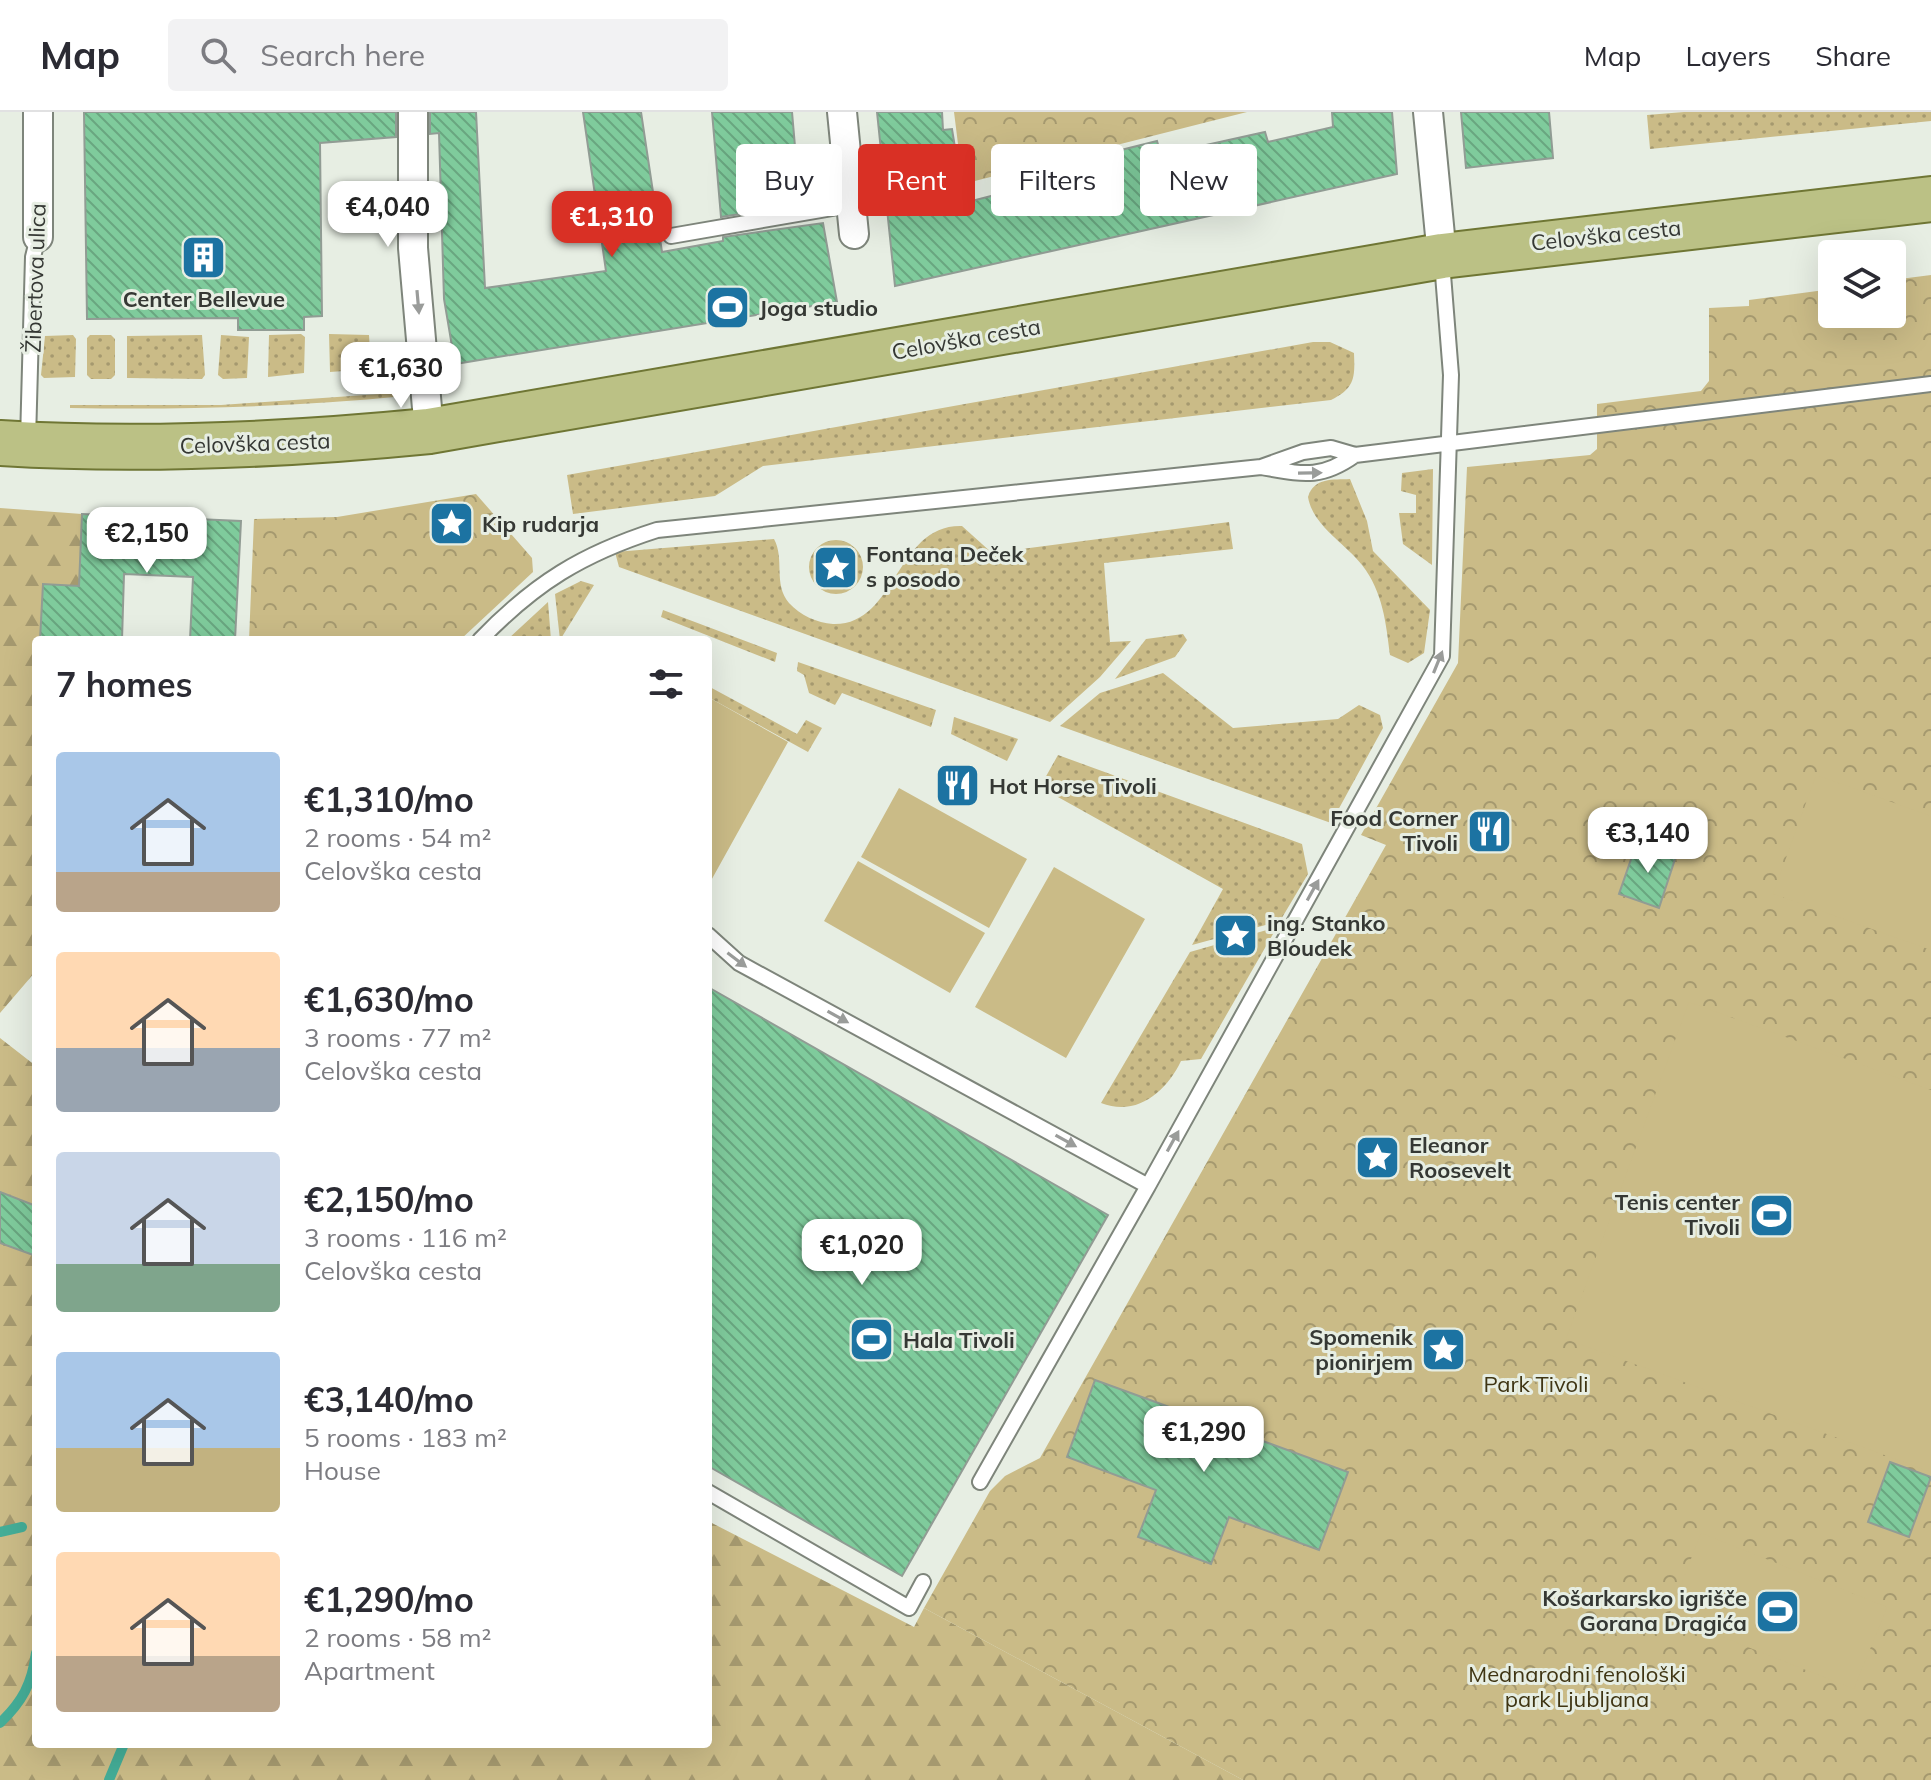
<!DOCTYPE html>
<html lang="en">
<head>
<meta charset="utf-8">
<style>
  :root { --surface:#fff; --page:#f2f2f3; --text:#2b2b33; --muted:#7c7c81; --line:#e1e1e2; --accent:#d93025 }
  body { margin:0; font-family:Mulish,sans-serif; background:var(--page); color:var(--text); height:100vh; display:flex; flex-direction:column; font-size:30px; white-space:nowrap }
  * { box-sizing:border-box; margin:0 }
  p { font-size:26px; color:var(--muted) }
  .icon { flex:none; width:44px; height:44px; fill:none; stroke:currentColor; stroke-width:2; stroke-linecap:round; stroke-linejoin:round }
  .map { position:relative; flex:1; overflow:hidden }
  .sheet { position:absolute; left:32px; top:524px; width:680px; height:1112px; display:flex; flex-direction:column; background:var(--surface); border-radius:8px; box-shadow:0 8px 32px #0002 }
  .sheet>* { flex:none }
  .hud { position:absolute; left:736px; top:32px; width:760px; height:72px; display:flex; gap:16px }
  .fabs { position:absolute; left:1818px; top:128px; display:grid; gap:16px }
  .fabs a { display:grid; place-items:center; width:88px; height:88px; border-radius:8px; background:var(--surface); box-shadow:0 8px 32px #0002; font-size:40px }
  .price { position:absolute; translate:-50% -68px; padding:0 18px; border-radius:16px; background:#fff; color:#222; font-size:26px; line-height:52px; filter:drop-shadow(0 2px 4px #0008) }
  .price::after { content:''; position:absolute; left:50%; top:48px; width:24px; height:18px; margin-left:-12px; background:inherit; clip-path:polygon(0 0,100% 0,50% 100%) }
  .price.selected { background:var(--accent); color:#fff }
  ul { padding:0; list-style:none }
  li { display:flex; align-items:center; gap:24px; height:200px; padding:0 24px }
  li span { display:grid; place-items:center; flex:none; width:224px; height:160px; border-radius:8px; color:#555 }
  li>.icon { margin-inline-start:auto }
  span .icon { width:96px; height:96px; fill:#fffc; stroke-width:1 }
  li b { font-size:34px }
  h2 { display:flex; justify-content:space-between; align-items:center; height:96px; padding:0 24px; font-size:34px }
  .tag { padding:0 28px; border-radius:8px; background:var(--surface); box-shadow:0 8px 32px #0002; font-size:28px; line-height:72px }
  .tag.selected { background:var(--accent); color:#fff }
  header { display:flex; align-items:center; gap:48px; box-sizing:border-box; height:112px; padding:0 40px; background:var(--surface); border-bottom:2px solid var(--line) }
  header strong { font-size:38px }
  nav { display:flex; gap:44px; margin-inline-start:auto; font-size:28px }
  .search { width:560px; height:72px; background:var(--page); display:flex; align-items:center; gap:20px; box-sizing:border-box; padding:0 28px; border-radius:8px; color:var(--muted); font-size:30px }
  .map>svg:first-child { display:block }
  .grass { fill:url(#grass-dots) }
  .forest { fill:url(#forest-firs) }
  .park { fill:url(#park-crowns) }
  .pitch { fill:#cabb87 }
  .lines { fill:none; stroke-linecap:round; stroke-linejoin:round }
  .stream { stroke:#44ad97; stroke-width:10 }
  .building { fill:url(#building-back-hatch); stroke:#919c94; stroke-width:2 }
  .lane-casing { stroke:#7e857b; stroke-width:18 }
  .street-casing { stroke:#7e857b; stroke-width:32 }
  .primary-casing { stroke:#6f7634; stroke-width:48 }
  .lane { stroke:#fff; stroke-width:14 }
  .street { stroke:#fff; stroke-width:28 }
  .primary { stroke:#bbc185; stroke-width:44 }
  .oneway { fill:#9a9c9a }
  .labels { text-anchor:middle; stroke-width:6; stroke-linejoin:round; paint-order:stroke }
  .street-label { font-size:22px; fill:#353834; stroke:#e7eee3 }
  .poi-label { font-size:22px; font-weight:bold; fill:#353834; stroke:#e7eee3; text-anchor:start }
  .park-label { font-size:22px; fill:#3f3513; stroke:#e7eee3 }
</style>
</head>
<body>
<header>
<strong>Map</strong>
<div class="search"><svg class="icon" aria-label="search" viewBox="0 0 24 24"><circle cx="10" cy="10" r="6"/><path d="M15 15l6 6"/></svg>Search here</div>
<nav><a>Map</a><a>Layers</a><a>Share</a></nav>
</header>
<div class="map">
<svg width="1931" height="1668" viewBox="0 0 1931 1668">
  <defs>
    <pattern id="grass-dots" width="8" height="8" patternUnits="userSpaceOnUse" patternTransform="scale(2)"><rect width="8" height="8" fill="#cabb87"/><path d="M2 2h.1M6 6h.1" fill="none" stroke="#a5996f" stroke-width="1.8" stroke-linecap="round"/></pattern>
    <pattern id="forest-firs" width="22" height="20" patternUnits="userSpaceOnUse" patternTransform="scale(2)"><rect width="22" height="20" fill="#cabb87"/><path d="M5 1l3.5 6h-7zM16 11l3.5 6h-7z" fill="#a5996f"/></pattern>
    <pattern id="park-crowns" width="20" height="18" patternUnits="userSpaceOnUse" patternTransform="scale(2)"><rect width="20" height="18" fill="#cabb87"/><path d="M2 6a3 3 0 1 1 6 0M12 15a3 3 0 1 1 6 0" fill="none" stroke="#a5996f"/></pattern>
    <pattern id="building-back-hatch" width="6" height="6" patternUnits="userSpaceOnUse" patternTransform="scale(2)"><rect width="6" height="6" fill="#7fcb9c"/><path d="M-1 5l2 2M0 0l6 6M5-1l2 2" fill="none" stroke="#69a680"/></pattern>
  </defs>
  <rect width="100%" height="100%" fill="#e7eee3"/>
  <!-- grass -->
  <path class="grass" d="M1684,0H1931V9L1650,37L1647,3Z
    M301,222L305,225L304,261L268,265L269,223Z
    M329,222L369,223L371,257L330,260Z
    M73,223L76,227L75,265L44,266L41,263L45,224Z
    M90,223H111L115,227V263L111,267H91L87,263V226Z
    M202,223L205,263L202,267L127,266V224Z
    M221,223L249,225L247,266L223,267L218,263Z
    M1313,230H1330L1354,241C1355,266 1355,276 1331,288L763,354L715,384L573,402L567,363Z
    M409,280L405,284C293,295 182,298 70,296V293H221Z
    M1433,357L1432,453L1403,432L1399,401H1416V383L1401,379L1402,361Z
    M1350,367L1367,409L1373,439L1430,498L1424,541L1408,551L1390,543C1386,511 1383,480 1362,453C1345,431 1313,414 1308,385C1314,365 1333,368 1350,367Z
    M1229,410L1233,437L1104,451L1110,530L1131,529L1100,565L1050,610L619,455L615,440L774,427C785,447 773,472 789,491C800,503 817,511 833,512C897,514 895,412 962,414L992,441Z
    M809 455a27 27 0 1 1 54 0a27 27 0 1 1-54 0Z
    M581,469L594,473L560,528L555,482Z
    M548,490L551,528H507Z
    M663,498L777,541L775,550L661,505Z
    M1183,522L1187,528L1175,545L1115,567L1146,527Z
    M798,550L936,598L931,615L842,581L835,593L809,581L804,563L797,559Z
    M1163,561L1233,616L1338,607L1359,593L1380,603L1383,616L1331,711L1060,614L1100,581Z
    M708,574L797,622L806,608L822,616L808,640L708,585Z
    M954,605L1018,627L1007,649L951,622Z
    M1058,643L1302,732L1308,762L1280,809L1192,833L1223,777L1040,675Z
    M1277,815L1201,947L1181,949C1166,980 1137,1005 1101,991L1190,840Z"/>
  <!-- forest -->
  <path class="forest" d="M0,396L82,402L79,474L43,473L40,528H36V859L0,901Z
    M0,926L36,954V1632H708V1409L914,1515L924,1496L1243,1668H0Z"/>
  <!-- park -->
  <path class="park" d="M954,0H1247L963,72Z
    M1931,163V1668H1243L924,1496L990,1379L1005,1364L1040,1346L1386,733L1361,723L1458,551L1467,355L1590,343L1597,337V292L1701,279L1709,269V196L1749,194V188L1832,177V202H1892V168Z
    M476,382L532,446L533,460L460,528H249L254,407L337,405Z"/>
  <!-- pitch -->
  <path class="pitch" d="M708,585L788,630L708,774Z
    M1816,663L1931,704V838L1773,782Z
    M899,676L1027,747L989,816L861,745Z
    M858,749L985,821L950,881L824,809Z
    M1054,755L1145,807L1066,946L975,895Z
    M1689,890L1931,978V1360L1566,1227Z
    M1701,1421L1887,1495L1854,1577L1669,1504Z"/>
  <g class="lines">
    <!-- stream -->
    <path class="stream" d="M0,1420L22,1415
      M0,1611C22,1590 32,1572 36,1541
      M109,1668L124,1632"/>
  </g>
  <!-- building -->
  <path class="building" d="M84,0H396V25L320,31L322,204L304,205V218H238V206L87,207Z
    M430,0H476L485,176L606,159L583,0H641L662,140L723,129V125L823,111L837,190L455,252L444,187L439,21L430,22Z
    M712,0H792L800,92L721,105Z
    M877,0H942L943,18L952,17L964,91L1084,60L1081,48L1157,29L1161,43L1265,20L1268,30L1333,15L1332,0H1392L1397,62L895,174Z
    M1461,0H1549L1553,46L1466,56Z
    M82,402L241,409L235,528H190L193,465L124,462L122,528H40L43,472L79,474Z
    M1637,730L1676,744L1659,796L1619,782Z
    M708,875L1108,1103L902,1464L708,1354Z
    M0,1080L36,1094V1144L0,1131Z
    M1095,1268L1348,1360L1319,1438L1229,1405L1211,1452L1138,1425L1156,1378L1067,1345Z
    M1890,1350L1931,1365L1909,1425L1868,1410Z"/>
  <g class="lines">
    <defs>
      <path id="lane" d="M671,124L850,93
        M28,328L33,145L38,125
        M1261,355C1302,362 1320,368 1355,343
        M480,528C535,471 582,442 657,418L1261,355L1303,340L1331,336L1355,343L1931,272
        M708,823L739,851L1148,1074L1442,544L1451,263L1442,150
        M980,1370L1148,1074
        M708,1380L909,1496L923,1470"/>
      <path id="street" d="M38,0V125
        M413,0V136L429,319
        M842,0L854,122
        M1428,0L1442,144"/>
      <path id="primary" d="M0,331C144,340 286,333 429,319L1442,144L1931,87"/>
    </defs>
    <!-- lane casing -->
    <use href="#lane" class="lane-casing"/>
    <!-- street casing -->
    <use href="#street" class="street-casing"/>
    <!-- primary casing -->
    <use href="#primary" class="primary-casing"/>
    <!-- lane -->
    <use href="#lane" class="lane"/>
    <!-- street -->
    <use href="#street" class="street"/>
    <!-- primary -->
    <use href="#primary" class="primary"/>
  </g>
  <!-- one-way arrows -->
  <defs><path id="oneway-solid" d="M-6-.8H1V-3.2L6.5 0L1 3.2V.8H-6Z" transform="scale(2)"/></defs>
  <g class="oneway">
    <use href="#oneway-solid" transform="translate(418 190) rotate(85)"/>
    <use href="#oneway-solid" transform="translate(1310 361) rotate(-1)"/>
    <use href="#oneway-solid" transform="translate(1438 550) rotate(-68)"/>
    <use href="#oneway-solid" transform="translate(1313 778) rotate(-61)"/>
    <use href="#oneway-solid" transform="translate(737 848) rotate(37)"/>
    <use href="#oneway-solid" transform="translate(838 905) rotate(29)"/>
    <use href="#oneway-solid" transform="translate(1066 1029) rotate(29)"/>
    <use href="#oneway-solid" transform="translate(1173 1029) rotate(-61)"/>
  </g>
  <!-- icons -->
  <defs>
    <symbol id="building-square" viewBox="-11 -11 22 22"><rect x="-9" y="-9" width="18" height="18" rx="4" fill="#1c73a2" stroke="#e7eee3"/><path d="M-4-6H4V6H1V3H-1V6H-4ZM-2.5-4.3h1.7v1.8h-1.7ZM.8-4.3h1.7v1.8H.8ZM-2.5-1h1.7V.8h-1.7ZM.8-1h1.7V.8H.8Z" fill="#fff"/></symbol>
    <symbol id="stadium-square" viewBox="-11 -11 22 22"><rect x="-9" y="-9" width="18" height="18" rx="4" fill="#1c73a2" stroke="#e7eee3"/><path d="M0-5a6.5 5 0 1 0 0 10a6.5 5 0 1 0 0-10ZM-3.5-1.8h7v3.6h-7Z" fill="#fff"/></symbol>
    <symbol id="sight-square" viewBox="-11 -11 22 22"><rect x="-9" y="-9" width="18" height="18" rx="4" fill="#1c73a2" stroke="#e7eee3"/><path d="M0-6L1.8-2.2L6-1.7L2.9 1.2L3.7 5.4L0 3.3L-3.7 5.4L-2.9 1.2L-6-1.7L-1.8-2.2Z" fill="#fff"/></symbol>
    <symbol id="restaurant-square" viewBox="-11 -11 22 22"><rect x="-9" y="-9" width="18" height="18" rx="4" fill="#1c73a2" stroke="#e7eee3"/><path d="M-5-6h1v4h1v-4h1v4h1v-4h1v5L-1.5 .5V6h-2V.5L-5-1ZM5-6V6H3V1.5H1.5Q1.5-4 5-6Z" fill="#fff"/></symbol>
  </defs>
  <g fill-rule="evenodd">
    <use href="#building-square" x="178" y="120" width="51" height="51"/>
    <use href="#stadium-square" x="702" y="170" width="51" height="51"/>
    <use href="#sight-square" x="426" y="386" width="51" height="51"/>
    <use href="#sight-square" x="810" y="430" width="51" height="51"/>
    <use href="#restaurant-square" x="932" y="648" width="51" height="51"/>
    <use href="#restaurant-square" x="1464" y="694" width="51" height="51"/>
    <use href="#sight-square" x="1210" y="798" width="51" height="51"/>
    <use href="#sight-square" x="1352" y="1020" width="51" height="51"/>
    <use href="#stadium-square" x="1746" y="1078" width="51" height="51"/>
    <use href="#stadium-square" x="846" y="1202" width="51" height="51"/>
    <use href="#sight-square" x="1418" y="1212" width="51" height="51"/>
    <use href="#stadium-square" x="1752" y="1474" width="51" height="51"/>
  </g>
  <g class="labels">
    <!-- street labels -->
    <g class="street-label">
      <text transform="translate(1606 123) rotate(-6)" y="8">Celovška cesta</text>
      <text transform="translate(35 166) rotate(-88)" y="8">Žibertova ulica</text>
      <text transform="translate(966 227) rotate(-10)" y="8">Celovška cesta</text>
      <text transform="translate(255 331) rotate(-2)" y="8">Celovška cesta</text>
    </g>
    <!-- poi labels -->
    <g class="poi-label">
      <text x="204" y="195" text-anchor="middle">Center Bellevue</text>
      <text x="759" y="204">Joga studio</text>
      <text x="482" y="420">Kip rudarja</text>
      <text x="866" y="450">Fontana Deček<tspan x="866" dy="25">s posodo</tspan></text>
      <text x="989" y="682">Hot Horse Tivoli</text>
      <text x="1458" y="714" text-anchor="end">Food Corner<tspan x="1458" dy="25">Tivoli</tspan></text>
      <text x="1267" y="819">ing. Stanko<tspan x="1267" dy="25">Bloudek</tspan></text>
      <text x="1409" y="1041">Eleanor<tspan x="1409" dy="25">Roosevelt</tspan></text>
      <text x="1740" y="1098" text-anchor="end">Tenis center<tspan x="1740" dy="25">Tivoli</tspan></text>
      <text x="1413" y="1233" text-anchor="end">Spomenik<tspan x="1413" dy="25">pionirjem</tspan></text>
      <text x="903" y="1236">Hala Tivoli</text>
      <text x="1747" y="1494" text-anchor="end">Košarkarsko igrišče<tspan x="1747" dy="25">Gorana Dragića</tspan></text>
    </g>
    <!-- park labels -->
    <g class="park-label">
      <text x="1536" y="1280">Park Tivoli</text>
      <text x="1577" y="1570">Mednarodni fenološki<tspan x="1577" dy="25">park Ljubljana</tspan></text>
    </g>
  </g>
</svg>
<div class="fabs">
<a><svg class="icon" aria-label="layers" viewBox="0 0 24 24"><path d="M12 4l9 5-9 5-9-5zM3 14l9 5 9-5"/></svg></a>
</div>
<b class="price" style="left:388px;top:137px">€4,040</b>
<b class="price selected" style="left:612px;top:147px">€1,310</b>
<b class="price" style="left:401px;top:298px">€1,630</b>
<b class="price" style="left:147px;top:463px">€2,150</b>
<b class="price" style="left:1648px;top:763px">€3,140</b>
<b class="price" style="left:862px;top:1175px">€1,020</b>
<b class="price" style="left:1204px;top:1362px">€1,290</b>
<div class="hud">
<a class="tag">Buy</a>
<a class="tag selected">Rent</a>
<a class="tag">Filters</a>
<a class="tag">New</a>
</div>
<section class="sheet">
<h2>7 homes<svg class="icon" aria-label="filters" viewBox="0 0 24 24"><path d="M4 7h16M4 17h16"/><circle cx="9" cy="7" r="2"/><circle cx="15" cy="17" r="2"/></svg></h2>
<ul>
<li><span style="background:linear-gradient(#a9c7e8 75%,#b9a48a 0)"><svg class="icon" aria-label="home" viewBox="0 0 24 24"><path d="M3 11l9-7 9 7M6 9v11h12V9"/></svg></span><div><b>€1,310/mo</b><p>2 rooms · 54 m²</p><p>Celovška cesta</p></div></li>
<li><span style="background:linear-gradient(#ffd9b3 60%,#9aa5b1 0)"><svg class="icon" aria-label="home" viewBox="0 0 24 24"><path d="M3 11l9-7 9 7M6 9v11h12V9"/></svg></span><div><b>€1,630/mo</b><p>3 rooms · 77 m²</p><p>Celovška cesta</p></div></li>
<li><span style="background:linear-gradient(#c9d6e8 70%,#7fa58c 0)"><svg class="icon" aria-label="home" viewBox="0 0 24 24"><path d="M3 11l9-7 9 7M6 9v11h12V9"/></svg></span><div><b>€2,150/mo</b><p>3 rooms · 116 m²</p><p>Celovška cesta</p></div></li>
<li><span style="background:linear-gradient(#a9c7e8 60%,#c2b280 0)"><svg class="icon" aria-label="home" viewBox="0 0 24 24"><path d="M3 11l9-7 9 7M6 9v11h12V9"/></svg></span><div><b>€3,140/mo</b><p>5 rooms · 183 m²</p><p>House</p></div></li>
<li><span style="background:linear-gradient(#ffd9b3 65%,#b9a48a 0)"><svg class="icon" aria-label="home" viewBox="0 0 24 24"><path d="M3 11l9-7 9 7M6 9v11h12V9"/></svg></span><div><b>€1,290/mo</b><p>2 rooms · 58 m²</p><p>Apartment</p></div></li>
</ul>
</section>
</div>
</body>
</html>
